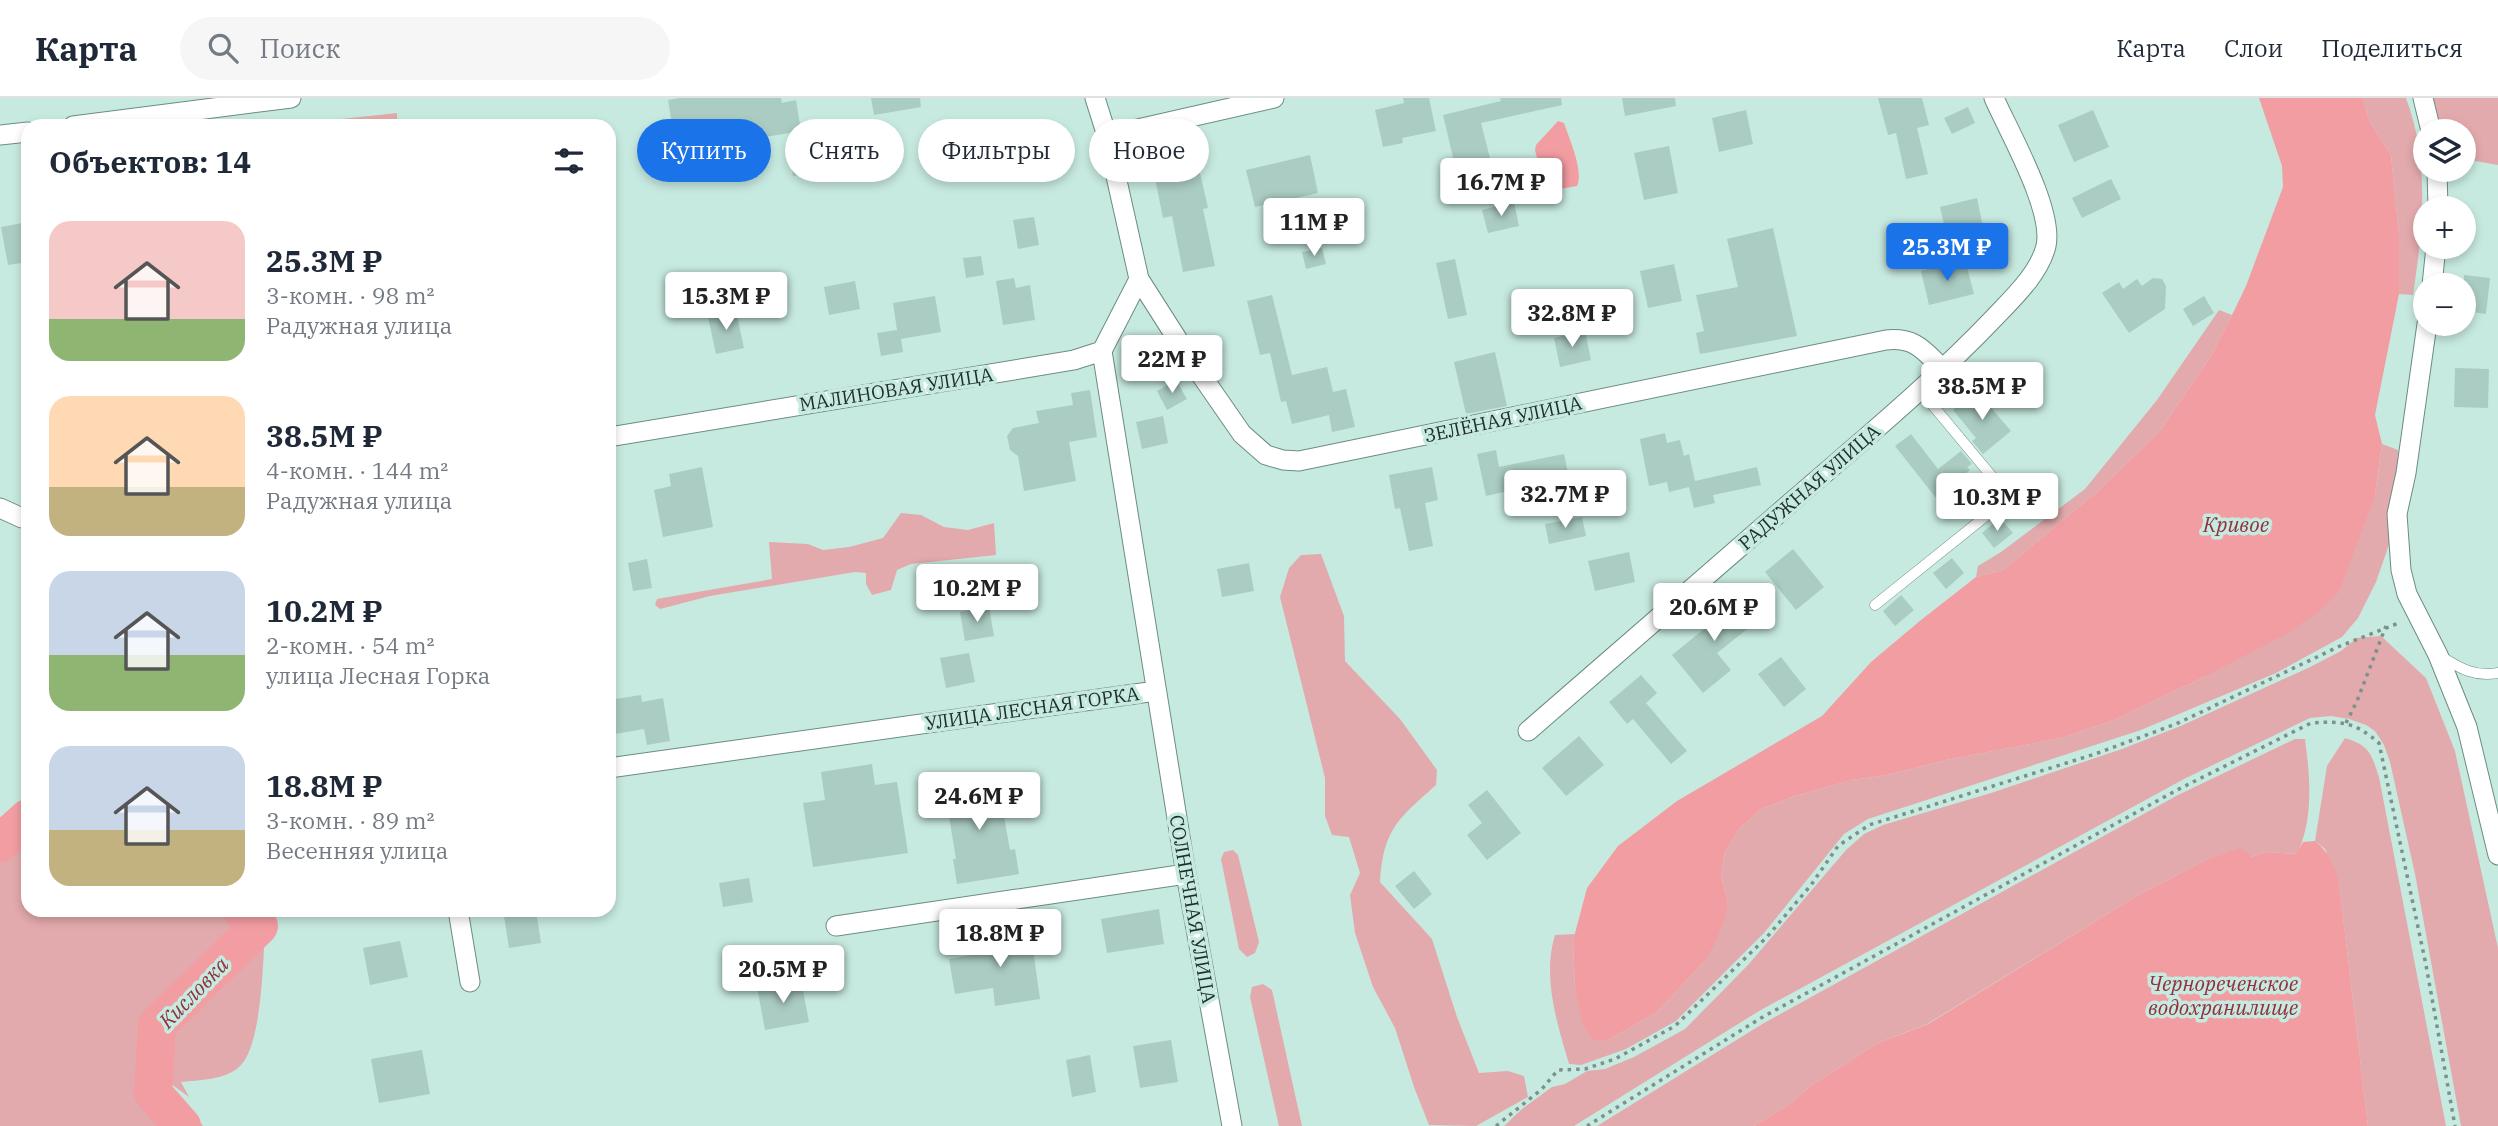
<!DOCTYPE html>
<html lang="ru">
<head>
<meta charset="utf-8">
<style>
  :root { --surface:#fff; --page:#f6f6f7; --text:#1f2937; --muted:#747a83; --line:#e0e1e3; --accent:#1a73e8 }
  body { margin:0; font-family:"IBM Plex Serif",serif; background:var(--page); color:var(--text); height:100vh; display:flex; flex-direction:column; font-size:26px; white-space:nowrap }
  * { box-sizing:border-box; margin:0 }
  p { font-size:23px; color:var(--muted) }
  .icon { flex:none; width:38px; height:38px; fill:none; stroke:currentColor; stroke-width:2; stroke-linecap:round; stroke-linejoin:round }
  .map { position:relative; flex:1; overflow:hidden }
  .details { position:absolute; left:21px; top:21px; width:595px; height:798px; display:flex; flex-direction:column; background:var(--surface); border-radius:21px; box-shadow:0 4px 10px #0003 }
  .details>* { flex:none }
  .top-card { position:absolute; left:637px; top:21px; width:665px; height:63px; display:flex; gap:14px }
  .tools { position:absolute; left:2413px; top:21px; display:grid; gap:14px }
  .tools a { display:grid; place-items:center; width:63px; height:63px; border-radius:50%; background:var(--surface); box-shadow:0 4px 10px #0003; font-size:35px }
  .price { position:absolute; translate:-50% -60px; padding:0 16px; border-radius:7px; background:#fff; color:#222; font-size:23px; line-height:46px; filter:drop-shadow(0 2px 4px #0008) }
  .price::after { content:''; position:absolute; left:50%; top:42px; width:21px; height:16px; margin-left:-10px; background:inherit; clip-path:polygon(0 0,100% 0,50% 100%) }
  .price.on { background:var(--accent); color:#fff }
  ul { padding:0; list-style:none }
  li { display:flex; align-items:center; gap:21px; height:175px; padding:0 28px }
  li span { display:grid; place-items:center; flex:none; width:196px; height:140px; border-radius:21px; color:#555 }
  li>.icon { margin-inline-start:auto }
  span .icon { width:84px; height:84px; fill:#fffc; stroke-width:1 }
  li b { font-size:30px }
  h2 { display:flex; justify-content:space-between; align-items:center; height:84px; padding:0 28px; font-size:30px }
  .tag { padding:0 24px; border-radius:32px; background:var(--surface); box-shadow:0 4px 10px #0003; font-size:24px; line-height:63px }
  .tag.on { background:var(--accent); color:#fff }
  header { display:flex; align-items:center; gap:42px; box-sizing:border-box; height:98px; padding:0 35px; background:var(--surface); border-bottom:2px solid var(--line) }
  header strong { font-size:33px }
  nav { display:flex; gap:38px; margin-inline-start:auto; font-size:24px }
  .search { width:490px; height:63px; background:var(--page); display:flex; align-items:center; gap:18px; box-sizing:border-box; padding:0 24px; border-radius:38px; color:var(--muted); font-size:26px }
  .map>svg:first-child { display:block }
  .green { fill:#e3aaad }
  .water { fill:#f29da2 }
  .lines { fill:none; stroke-linecap:round; stroke-linejoin:round }
  .river { stroke:#f29da2; stroke-width:38 }
  .building { fill:#aaccc2 }
  .lane-casing { stroke:#6c8c82; stroke-width:11 }
  .street-casing { stroke:#6c8c82; stroke-width:21 }
  .path { stroke:#7a928b; stroke-width:3.5; stroke-dasharray:3.5 5; stroke-linecap:butt }
  .lane { stroke:#fff; stroke-width:10 }
  .street { stroke:#fff; stroke-width:19 }
  .labels { text-anchor:middle; stroke-width:7; stroke-linejoin:round; paint-order:stroke }
  .street-label { font-size:19px; fill:#1f2c28; stroke:#c7eae0 }
  .water-label { font-size:21px; font-style:italic; fill:#92303e; stroke:#c7eae0 }
</style>
</head>
<body>
<header>
<strong>Карта</strong>
<div class="search"><svg class="icon" aria-label="search" viewBox="0 0 24 24"><circle cx="10" cy="10" r="6"/><path d="M15 15l6 6"/></svg>Поиск</div>
<nav><a>Карта</a><a>Слои</a><a>Поделиться</a></nav>
</header>
<div class="map">
<svg width="2498" height="1028" viewBox="0 0 2498 1028">
  <rect width="100%" height="100%" fill="#c7eae0"/>
  <!-- green -->
  <path class="green" d="M2363,0H2406C2430,64 2423,131 2413,197L2399,196V137L2391,57L2369,22Z
    M2426,0H2498V67L2464,61V33H2441Z
    M397,15V28H295V26Z
    M2219,212L2232,217L2211,258L2159,334L2097,394L2003,472L1976,479L1978,468L2001,454L2085,391L2157,302Z
    M2382,346L2398,352L2397,395L2391,441L2376,484L2358,520L2342,539L2276,575L2141,632L1868,721L1844,736L1764,835L1676,923L1626,951L1581,967L1569,966C1557,925 1542,879 1555,837L1575,836L1573,843L1575,892L1606,943L1656,915L1702,866L1728,806L1721,777L1725,754L1739,731L1761,711L1792,699L1852,682L1887,677L1946,662L2061,640L2114,622L2204,579L2375,397Z
    M901,415L921,417L944,429L968,432L994,425L996,457L911,466L897,472L891,492L872,497L866,486V475L855,474L710,498L660,511L655,507L657,501L772,481L769,444L808,446L823,452L849,449L883,440Z
    M1321,456L1344,518L1345,563L1400,621L1437,672L1436,687C1399,720 1383,731 1380,784L1432,841L1457,919L1479,975L1508,973L1524,978L1528,999L1476,1028L1429,1027L1414,989L1395,930L1373,889L1355,835L1350,797L1360,775L1349,739L1332,737L1325,718V680L1280,499L1289,470L1301,457Z
    M2381,538L2426,580L2455,653L2498,850V1028H2461L2415,776L2390,664L2384,647L2375,633L2366,627L2349,621L2331,618L2310,620L2184,681L1759,913L1574,1028H1504L1522,1011L1552,989L1565,986L1587,973L1605,971L1634,959L1685,931L1748,867L1846,752L1864,736L1883,727L1991,695L2122,651L2183,627L2308,570L2341,553L2357,540Z
    M2345,640C2370,648 2371,655 2379,679L2446,1028H2368L2339,785L2325,751L2315,743L2327,668Z
    M2295,641H2305C2310,678 2314,721 2297,756L2265,754L2251,759L2204,763L2135,799L1927,926L1878,945L1812,987L1787,1008L1754,1028H1597L1764,925L2178,697Z
    M28,726V812H233L246,826L241,833L216,852L158,918L150,934L144,963L163,987L194,1016L203,1028H0V752Z
    M1233,752L1238,757L1259,844L1255,855L1247,859L1239,851L1221,761L1224,754Z
    M265,832C263,864 262,949 239,969C225,982 199,982 181,984L189,999L167,983L160,970L161,935L164,925L175,913L222,878Z
    M1263,886L1272,892L1302,1028H1279L1250,899L1252,889Z"/>
  <!-- water -->
  <path class="water" d="M2259,0H2363L2369,22L2391,57L2399,137V196L2375,317L2382,346L2375,397L2339,494L2321,512L2288,535L2204,579L2114,622L2061,640L1946,662L1887,677L1852,682L1792,699L1761,711L1739,731L1725,754L1721,777L1728,806L1724,823L1714,847L1702,866L1656,915L1606,943L1593,942L1582,924L1575,891L1573,843L1587,790L1618,748L1677,703L1822,618L1871,564L1921,522L1976,479L2003,472L2097,394L2159,334L2211,258L2232,217L2246,188L2283,89L2282,68Z
    M1558,23L1564,25C1569,40 1584,73 1577,88L1548,93L1545,91L1535,52L1536,47Z
    M2315,743C2329,755 2335,767 2339,785L2368,1028H1754L1787,1008L1812,987L1878,945L1928,926L2135,799L2204,763L2241,750L2251,759L2265,754L2296,756L2303,744Z"/>
  <g class="lines">
    <!-- river -->
    <path class="river" d="M0,745L28,720
      M182,1028L153,995L157,927L259,828L241,812"/>
  </g>
  <!-- building -->
  <path class="building" d="M680,0H781L782,5L796,2L801,33L746,42L743,26L706,32L712,69L680,75L668,2Z
    M871,0H920L921,9L874,17Z
    M1403,0H1429L1436,33L1402,40L1403,45L1383,49L1375,12L1404,5Z
    M1500,0H1561L1562,7L1481,25L1491,64L1456,72L1443,17L1501,3Z
    M1622,0H1675L1676,8L1625,18Z
    M1878,0H1922L1929,27L1917,30L1928,76L1906,81L1896,35L1888,37Z
    M1968,9L1975,25L1952,36L1944,20Z
    M1746,12L1753,46L1719,54L1712,20Z
    M2093,12L2109,49L2074,64L2058,27Z
    M1669,48L1678,95L1644,102L1634,55Z
    M815,52L818,74L793,78L790,55Z
    M754,57L758,79L730,83L727,61Z
    M1310,57L1318,95L1255,109L1246,72Z
    M1198,66L1208,110L1203,111L1215,168L1183,174L1172,118L1163,120L1154,75Z
    M2111,81L2121,101L2082,120L2072,100Z
    M1977,100L1987,148L1951,156L1940,109Z
    M1514,104L1519,128L1488,135L1482,112Z
    M1034,119L1039,147L1018,151L1013,122Z
    M28,124V164L8,167L1,129Z
    M1773,130L1797,238L1700,256L1696,235L1704,233L1696,197L1738,189L1727,141Z
    M1322,150L1326,166L1306,171L1302,154Z
    M981,158L984,177L966,180L963,160Z
    M1455,161L1467,217L1448,221L1436,165Z
    M1965,162L1974,196L1929,207L1921,173Z
    M1674,166L1682,203L1648,210L1640,173Z
    M2464,177L2490,180L2486,216L2464,213Z
    M1014,180L1016,190L1030,187L1035,222L1003,227L996,183Z
    M2153,180L2162,181L2166,188L2165,211L2129,235L2102,195L2119,184L2123,191L2137,181L2142,188Z
    M855,183L860,211L829,217L824,189Z
    M1272,197L1292,277L1327,269L1333,294L1346,291L1355,329L1332,334L1329,317L1292,326L1286,303L1281,304L1270,255L1260,257L1247,203Z
    M935,198L941,234L901,241L903,254L881,258L877,235L897,232L893,205Z
    M2204,198L2214,215L2193,228L2183,211Z
    M736,213L744,250L716,256L708,219Z
    M1585,233L1591,262L1560,269L1554,240Z
    M1495,254L1507,308L1466,316L1454,264Z
    M2455,270L2489,271L2488,310L2454,309Z
    M1176,282L1187,301L1167,312L1157,293Z
    M1090,292L1097,339L1069,344L1076,383L1024,393L1018,358L1010,352L1007,338L1013,330L1039,325L1036,313L1073,307L1071,295Z
    M1976,292L2011,333L1983,356L1972,343L1976,340L1953,312Z
    M1163,318L1168,345L1142,351L1136,324Z
    M1665,335L1667,345L1680,342L1684,358L1689,356L1695,383L1757,369L1761,387L1713,397L1715,405L1694,410L1689,389L1669,394L1667,384L1649,388L1640,341Z
    M1911,336L1938,371L1961,353L1972,366L1967,369L1970,372L1936,400L1895,348Z
    M1496,352L1499,369L1564,356L1571,389L1524,399L1522,390L1486,398L1477,356Z
    M702,369L713,429L663,439L654,392L671,388L669,376Z
    M1432,369L1438,402L1425,405L1433,448L1409,453L1400,410L1395,411L1389,377Z
    M1582,419L1586,438L1549,446L1545,426Z
    M2000,420L2013,435L1994,450L1982,435Z
    M1793,451L1824,489L1796,512L1765,474Z
    M1629,454L1635,484L1595,493L1588,463Z
    M1952,460L1964,475L1946,491L1933,475Z
    M647,461L652,490L633,493L628,465Z
    M1249,465L1254,493L1222,499L1217,471Z
    M1729,493L1755,525L1717,555L1731,572L1703,595L1672,557L1715,522L1706,510Z
    M1901,497L1914,512L1895,528L1883,513Z
    M989,509L994,538L965,543L960,514Z
    M969,555L975,584L946,590L940,560Z
    M1781,559L1806,591L1784,609L1758,576Z
    M1641,577L1657,595L1646,605L1687,653L1671,666L1633,621L1627,626L1609,604Z
    M641,597L642,604L663,600L670,643L647,647L644,631L609,637V602Z
    M1579,638L1604,667L1566,698L1542,670Z
    M872,666L875,687L897,684L908,755L813,769L803,705L825,702L821,674Z
    M997,679L1010,752L1015,751L1019,776L957,786L953,761H956L944,688Z
    M1487,692L1521,735L1487,762L1467,737L1482,725L1468,707Z
    M1414,773L1432,796L1414,811L1395,788Z
    M749,780L753,804L723,809L719,785Z
    M1159,811L1164,846L1107,855L1101,821Z
    M503,812H536L541,845L509,850Z
    M1030,830L1040,901L995,908L993,890L955,896L949,861L988,854L985,836Z
    M400,843L408,879L370,887L363,850Z
    M801,882L809,924L765,932L757,889Z
    M1171,942L1178,984L1140,990L1133,948Z
    M422,952L430,996L379,1005L371,961Z
    M1090,957L1096,994L1072,999L1066,962Z"/>
  <g class="lines">
    <defs>
      <path id="lane" d="M1920,292L2009,399
        M1875,507L2022,389
        M2442,559C2461,571 2475,579 2498,575"/>
      <path id="street" d="M1095,0L1107,38L1139,181L1190,261L1242,336L1266,357L1283,362L1299,363L1886,242C1916,239 1924,253 1943,271
        M2423,0L2431,33
        M73,28L291,0
        M0,37L28,34
        M1107,38L1274,0
        M2437,72L2438,110
        M2432,187L2436,149
        M2427,226L2406,375L2397,416L2401,472L2407,496L2438,557L2467,629L2498,757
        M1102,253L1186,776L1232,1028
        M609,339L1074,262L1102,253L1139,181
        M0,410L22,420L28,421
        M1528,633C1617,556 1706,479 1795,401C1863,342 1932,285 1994,220C2013,200 2039,176 2046,148C2054,112 2009,34 1994,0
        M609,670L1156,593
        M458,812L470,884
        M836,828L1186,776"/>
    </defs>
    <!-- lane casing -->
    <use href="#lane" class="lane-casing"/>
    <!-- street casing -->
    <use href="#street" class="street-casing"/>
    <!-- path -->
    <path class="path" d="M2346,625L2357,603L2386,528
      M1496,1028L1542,991L1558,972L1585,971L1615,961L1675,928L1767,839L1811,787L1838,748L1869,727L2095,656L2176,626L2340,548L2399,525
      M1587,1028L1761,920L2177,692L2311,625C2342,623 2355,624 2379,645L2426,867L2455,1028"/>
    <!-- lane -->
    <use href="#lane" class="lane"/>
    <!-- street -->
    <use href="#street" class="street"/>
  </g>
  <g class="labels">
    <!-- street labels -->
    <g class="street-label">
      <text transform="translate(896 291) rotate(-9)" y="7">МАЛИНОВАЯ УЛИЦА</text>
      <text transform="translate(1503 321) rotate(-12)" y="7">ЗЕЛЁНАЯ УЛИЦА</text>
      <text transform="translate(1809 389) rotate(-41)" y="7">РАДУЖНАЯ УЛИЦА</text>
      <text transform="translate(1032 610) rotate(-8)" y="7">УЛИЦА ЛЕСНАЯ ГОРКА</text>
      <text transform="translate(1193 811) rotate(80)" y="7">СОЛНЕЧНАЯ УЛИЦА</text>
    </g>
    <!-- water labels -->
    <g class="water-label">
      <text x="2236" y="434">Кривое</text>
      <text x="2223" y="893">Чернореченское<tspan x="2223" dy="24">водохранилище</tspan></text>
      <text transform="translate(194 895) rotate(-46)" y="7">Кисловка</text>
    </g>
  </g>
</svg>
<div class="tools">
<a><svg class="icon" aria-label="layers" viewBox="0 0 24 24"><path d="M12 4l9 5-9 5-9-5zM3 14l9 5 9-5"/></svg></a>
<a>+</a>
<a>−</a>
</div>
<b class="price" style="left:1501px;top:120px">16.7M ₽</b>
<b class="price" style="left:1314px;top:160px">11M ₽</b>
<b class="price on" style="left:1947px;top:185px">25.3M ₽</b>
<b class="price" style="left:726px;top:234px">15.3M ₽</b>
<b class="price" style="left:1572px;top:251px">32.8M ₽</b>
<b class="price" style="left:1172px;top:297px">22M ₽</b>
<b class="price" style="left:1982px;top:324px">38.5M ₽</b>
<b class="price" style="left:1565px;top:432px">32.7M ₽</b>
<b class="price" style="left:1997px;top:435px">10.3M ₽</b>
<b class="price" style="left:977px;top:526px">10.2M ₽</b>
<b class="price" style="left:1714px;top:545px">20.6M ₽</b>
<b class="price" style="left:979px;top:734px">24.6M ₽</b>
<b class="price" style="left:1000px;top:871px">18.8M ₽</b>
<b class="price" style="left:783px;top:907px">20.5M ₽</b>
<div class="top-card">
<a class="tag on">Купить</a>
<a class="tag">Снять</a>
<a class="tag">Фильтры</a>
<a class="tag">Новое</a>
</div>
<section class="details">
<h2>Объектов: 14<svg class="icon" aria-label="filters" viewBox="0 0 24 24"><path d="M4 7h16M4 17h16"/><circle cx="9" cy="7" r="2"/><circle cx="15" cy="17" r="2"/></svg></h2>
<ul>
<li><span style="background:linear-gradient(#f6c9c9 70%,#8fb573 0)"><svg class="icon" aria-label="home" viewBox="0 0 24 24"><path d="M3 11l9-7 9 7M6 9v11h12V9"/></svg></span><div><b>25.3M ₽</b><p>3-комн. · 98 m²</p><p>Радужная улица</p></div></li>
<li><span style="background:linear-gradient(#ffd9b3 65%,#c2b280 0)"><svg class="icon" aria-label="home" viewBox="0 0 24 24"><path d="M3 11l9-7 9 7M6 9v11h12V9"/></svg></span><div><b>38.5M ₽</b><p>4-комн. · 144 m²</p><p>Радужная улица</p></div></li>
<li><span style="background:linear-gradient(#c9d6e8 60%,#8fb573 0)"><svg class="icon" aria-label="home" viewBox="0 0 24 24"><path d="M3 11l9-7 9 7M6 9v11h12V9"/></svg></span><div><b>10.2M ₽</b><p>2-комн. · 54 m²</p><p>улица Лесная Горка</p></div></li>
<li><span style="background:linear-gradient(#c9d6e8 60%,#c2b280 0)"><svg class="icon" aria-label="home" viewBox="0 0 24 24"><path d="M3 11l9-7 9 7M6 9v11h12V9"/></svg></span><div><b>18.8M ₽</b><p>3-комн. · 89 m²</p><p>Весенняя улица</p></div></li>
</ul>
</section>
</div>
</body>
</html>
